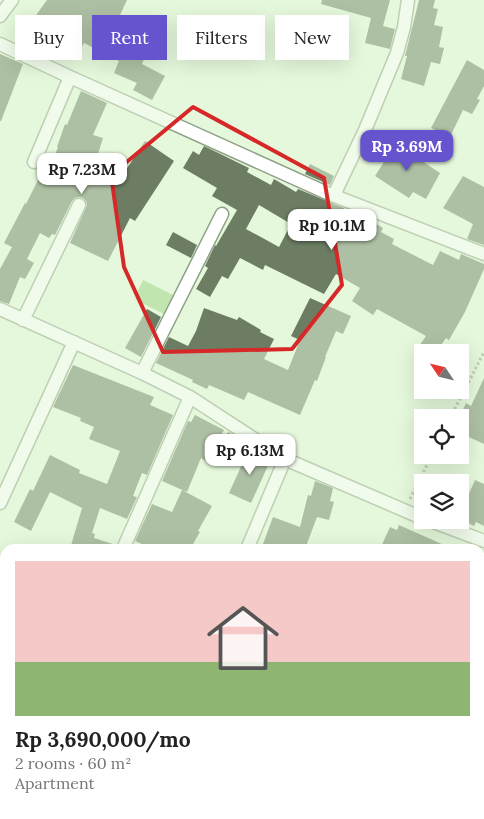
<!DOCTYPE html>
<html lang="en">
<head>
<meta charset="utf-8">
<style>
  :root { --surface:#fff; --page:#f6f6f6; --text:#222; --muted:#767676; --line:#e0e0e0; --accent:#6654ce }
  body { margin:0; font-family:Lora,serif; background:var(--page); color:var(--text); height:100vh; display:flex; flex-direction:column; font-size:19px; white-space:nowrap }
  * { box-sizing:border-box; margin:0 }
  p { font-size:16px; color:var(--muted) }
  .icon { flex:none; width:28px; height:28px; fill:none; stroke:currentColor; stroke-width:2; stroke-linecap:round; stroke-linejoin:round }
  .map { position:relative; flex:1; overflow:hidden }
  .sheet { position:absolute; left:0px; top:544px; width:485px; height:276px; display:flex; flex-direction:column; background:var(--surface); border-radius:15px 15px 0 0; box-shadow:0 5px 20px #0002 }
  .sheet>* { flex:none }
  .top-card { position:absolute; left:15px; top:15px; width:455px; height:45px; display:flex; gap:10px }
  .needle { width:32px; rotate:305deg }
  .fabs { position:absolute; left:414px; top:344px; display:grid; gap:10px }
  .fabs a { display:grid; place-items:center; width:55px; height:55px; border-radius:0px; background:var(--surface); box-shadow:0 5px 20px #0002; font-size:25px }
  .price { position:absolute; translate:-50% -42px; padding:0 11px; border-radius:10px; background:#fff; color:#222; font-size:16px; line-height:32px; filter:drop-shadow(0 1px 2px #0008) }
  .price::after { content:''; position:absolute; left:50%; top:30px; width:15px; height:11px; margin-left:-8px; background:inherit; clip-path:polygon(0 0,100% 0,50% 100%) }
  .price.selected { background:var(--accent); color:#fff }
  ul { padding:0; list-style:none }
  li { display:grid; align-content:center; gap:10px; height:265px; padding:0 15px }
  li+li { border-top:1px solid var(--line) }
  li span { display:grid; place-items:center; height:155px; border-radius:0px; color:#555 }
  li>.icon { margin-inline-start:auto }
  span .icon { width:90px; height:90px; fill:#fffc; stroke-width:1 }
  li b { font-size:21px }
  .chip { padding:0 18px; border-radius:0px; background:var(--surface); box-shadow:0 5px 20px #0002; font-size:18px; line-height:45px }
  .chip.selected { background:var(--accent); color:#fff }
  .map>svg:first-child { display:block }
  .green { fill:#c1e5af }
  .building { fill:#6c7d63; fill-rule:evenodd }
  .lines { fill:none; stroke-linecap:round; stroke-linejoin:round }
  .street-casing { stroke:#8ea085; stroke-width:15 }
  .path { stroke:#929f8a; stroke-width:3; stroke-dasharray:2.5 2.5; stroke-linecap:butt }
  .street { stroke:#fff; stroke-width:12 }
  .marked { fill:none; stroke:#d62828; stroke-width:4; stroke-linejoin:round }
</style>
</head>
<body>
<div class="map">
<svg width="484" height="819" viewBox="0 0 484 819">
  <rect width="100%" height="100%" fill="#e5f8db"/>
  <!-- green -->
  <path class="green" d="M143,280L175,296L166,315L134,299Z"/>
  <!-- building -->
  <path class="building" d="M47,0H127L120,15L131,19L130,20L156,32L142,64L165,76L152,100L133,90L137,83L114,73L119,61L84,43L75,58L56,46L29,25Z
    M322,0H390L383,26L395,29L390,49L365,43L371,18L321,4Z
    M419,0H435L433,8L438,9L434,25L443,27L439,47L444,48L440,64L431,62L424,86L401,79L407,56H405Z
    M0,54L23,64L1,121H0Z
    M467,60L484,70V86L477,99L480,100L472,114L463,110L450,137L431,128Z
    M81,91L107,103L93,135L103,138L92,173L116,185L145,141L174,161L135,221L130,218L108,261L70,243L87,205L86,201L83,198L79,197L75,198L72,201L55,235L52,234L49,238L40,233L27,259L34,263L25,279L20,277L9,304L0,301V269L12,247L4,243L25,203L26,204L39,178L45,181L58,147H57L65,124L67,125Z
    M397,137L407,144L404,149L440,173L426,199L413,192L409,198L375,176L391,151L389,149Z
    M204,146L249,168L247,172L271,185L274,179L296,192L298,189L344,208V210L367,222L368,219L383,228L381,232L394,239L392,244L433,265L440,251L459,260L461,254L484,264V269L465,312L449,340L446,338L436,352H415L426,336L377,309L373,315L352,301L360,288L336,274L324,294L265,265L263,270L240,258L228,279L222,276L210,297L196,289L208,268L205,266L215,245L216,246L237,210L212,196L217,188L183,168L193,151L199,155ZM259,205L291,224L279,247L246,229Z
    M310,164L334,176L330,185L305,174Z
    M463,176L484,187V245L467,239L473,224L443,208Z
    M173,232L197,245L191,258L166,245Z
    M310,298L351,316L343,334L336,331L325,357H326L317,381L315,380L300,415L248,392L244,400L209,385L207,389L192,382L193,380L156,363L169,337L188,346L196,331L204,308L237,320L239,317L261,330L260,332L274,339L264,359L288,370L300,340L291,336Z
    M147,309L161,317L141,357L125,348Z
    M73,365L154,397L150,405L173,415L147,475L142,473L133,496L137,497L127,519L100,508L92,533L95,534L94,538L116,545L115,549H70L82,508L50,492L31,531L14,522L30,489L33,491L50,455L80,470L79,473L107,484L120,451L89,439L94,427L80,421L81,418L53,407Z
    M484,378V444L460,433V416L466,403L471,406Z
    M195,415L224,430L207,462L201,458L187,492L162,481L188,421L191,422Z
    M228,432L243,441L238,451L222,443Z
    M249,449L271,459L251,503L229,493Z
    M475,480L484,484V526L476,522L474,526L460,519V514Z
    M315,481L333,488L330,501L334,502L329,520L317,517L305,549H276L263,544L273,517L300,527L308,495L311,496Z
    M182,490L212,506L198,531L200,532L190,549H153L135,541L152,504L172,512Z
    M399,525L453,549H380L390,527L397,530Z"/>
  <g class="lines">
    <defs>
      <path id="street" d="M0,16L12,0
        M0,44L70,77L327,193L484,254
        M34,162L70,77
        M334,195L365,130L397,53L404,27L408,0
        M0,309L142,373L190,397L285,459L422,518
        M23,320L79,205
        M142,373L222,214
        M0,503L74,342
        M428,520L484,541
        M123,549L190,397
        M247,549L285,459
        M480,574L484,563
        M40,819V815
        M168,819L169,815
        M401,819L403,815"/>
    </defs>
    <!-- street casing -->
    <use href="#street" class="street-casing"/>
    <!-- path -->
    <path class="path" d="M450,418L484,352
      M410,499L432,455"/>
    <!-- street -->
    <use href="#street" class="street"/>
  </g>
  <!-- marked area -->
  <path d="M0 0H484V819H0ZM193,107L324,178L342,285L292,349L163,352L124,267L111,175Z" fill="#e5f8db" fill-opacity=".55" fill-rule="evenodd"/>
  <path class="marked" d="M193,107L324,178L342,285L292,349L163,352L124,267L111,175Z"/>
</svg>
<div class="fabs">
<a><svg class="needle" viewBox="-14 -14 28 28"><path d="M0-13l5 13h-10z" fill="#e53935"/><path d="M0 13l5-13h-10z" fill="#767676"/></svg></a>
<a><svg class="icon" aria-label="locate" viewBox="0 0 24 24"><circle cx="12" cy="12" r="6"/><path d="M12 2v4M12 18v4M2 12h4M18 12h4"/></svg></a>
<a><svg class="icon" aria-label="layers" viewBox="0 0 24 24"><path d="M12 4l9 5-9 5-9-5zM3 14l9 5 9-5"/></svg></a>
</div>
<b class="price selected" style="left:407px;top:172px">Rp 3.69M</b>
<b class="price" style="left:82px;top:195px">Rp 7.23M</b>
<b class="price" style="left:332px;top:251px">Rp 10.1M</b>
<b class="price" style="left:250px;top:476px">Rp 6.13M</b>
<div class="top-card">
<a class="chip">Buy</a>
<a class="chip selected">Rent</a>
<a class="chip">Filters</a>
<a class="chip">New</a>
</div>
<section class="sheet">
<ul>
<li><span style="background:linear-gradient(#f6c9c9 65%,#8fb573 0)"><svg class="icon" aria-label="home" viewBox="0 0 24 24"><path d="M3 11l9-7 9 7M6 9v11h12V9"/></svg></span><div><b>Rp 3,690,000/mo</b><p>2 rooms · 60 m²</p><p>Apartment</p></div></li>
</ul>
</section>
</div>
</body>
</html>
